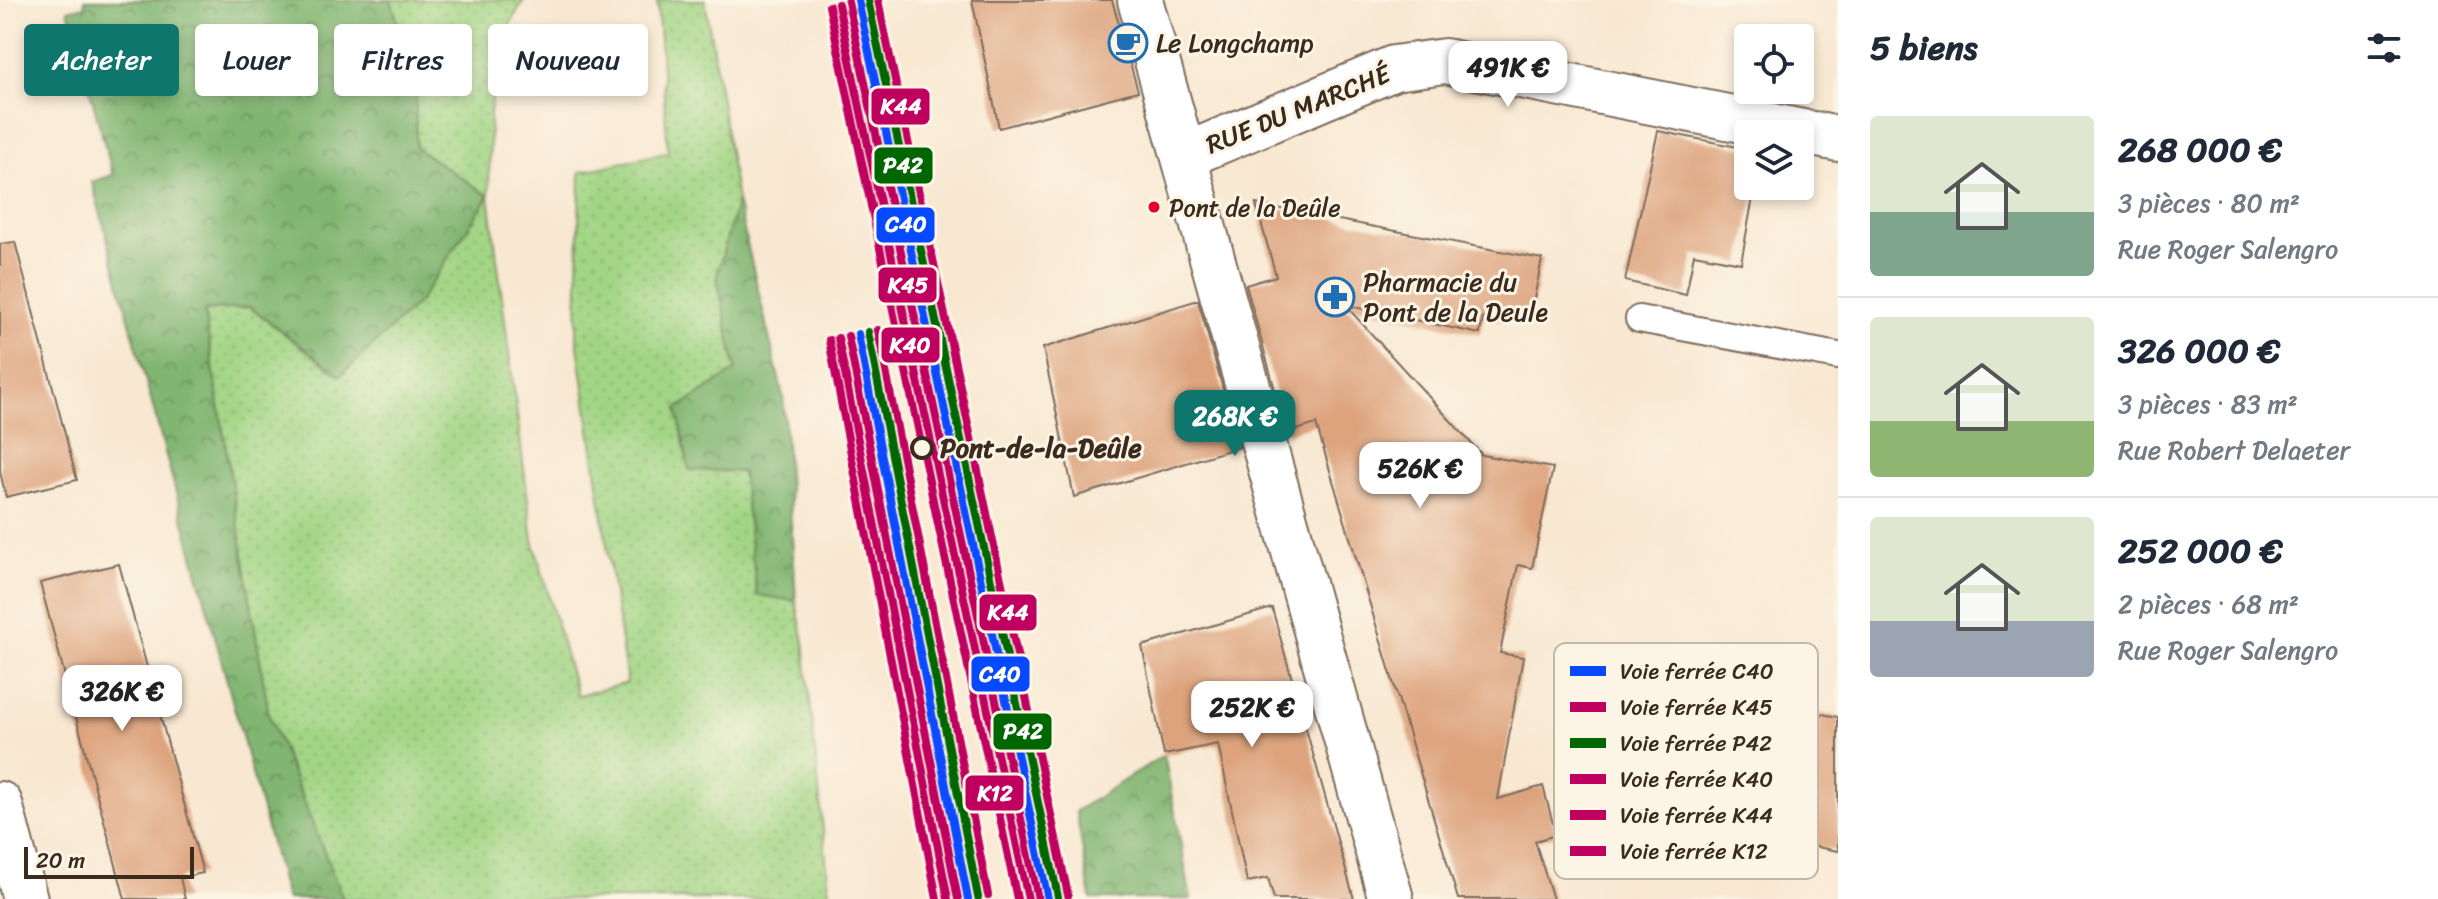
<!DOCTYPE html>
<html lang="fr">
<head>
<meta charset="utf-8">
<style>
  :root { --surface:#fff; --page:#f2f2f3; --text:#1f2937; --muted:#747a83; --line:#e0e1e3; --accent:#0f766e }
  body { margin:0; font-family:Sriracha,sans-serif; background:var(--page); color:var(--text); height:100vh; display:flex; flex-direction:column; font-size:30px; white-space:nowrap }
  * { box-sizing:border-box; margin:0 }
  p { font-size:26px; color:var(--muted) }
  .icon { flex:none; width:44px; height:44px; fill:none; stroke:currentColor; stroke-width:2; stroke-linecap:round; stroke-linejoin:round }
  .map { position:relative; flex:1; overflow:hidden }
  .side { display:flex; flex-direction:column; background:var(--surface); width:600px }
  .side>* { flex:none }
  .top-card { position:absolute; left:24px; top:24px; width:760px; height:72px; display:flex; gap:16px }
  .controls { position:absolute; left:1734px; top:24px; display:grid; gap:16px }
  .controls a { display:grid; place-items:center; width:80px; height:80px; border-radius:8px; background:var(--surface); box-shadow:0 4px 12px #0003; font-size:40px }
  .scale { position:absolute; left:24px; bottom:20px; width:170px; box-sizing:border-box; padding-left:8px; border:4px solid #3b2a1e; border-top:0; font-size:22px; line-height:28px; white-space:nowrap; color:#3b2a1e; -webkit-text-stroke:6px #fcf5e5; paint-order:stroke }
  .price { position:absolute; translate:-50% -68px; padding:0 18px; border-radius:16px; background:#fff; color:#222; font-size:26px; line-height:52px; filter:drop-shadow(0 2px 4px #0008) }
  .price::after { content:''; position:absolute; left:50%; top:48px; width:24px; height:18px; margin-left:-12px; background:inherit; clip-path:polygon(0 0,100% 0,50% 100%) }
  .price.active { background:var(--accent); color:#fff }
  ul { padding:0; list-style:none }
  li { display:flex; align-items:center; gap:24px; height:200px; padding:0 32px }
  li+li { border-top:2px solid var(--line) }
  li span { display:grid; place-items:center; flex:none; width:224px; height:160px; border-radius:8px; color:#555 }
  li>.icon { margin-inline-start:auto }
  span .icon { width:96px; height:96px; fill:#fffc; stroke-width:1 }
  li b { font-size:34px }
  h2 { display:flex; justify-content:space-between; align-items:center; height:96px; padding:0 32px; font-size:34px }
  .chip { padding:0 28px; border-radius:8px; background:var(--surface); box-shadow:0 4px 12px #0003; font-size:28px; line-height:72px }
  .chip.active { background:var(--accent); color:#fff }
  main { display:flex; flex:1; min-height:0 }
  .map>svg:first-child { display:block }
  .grass { fill:url(#grass-dots); stroke:#6e8052; stroke-width:2 }
  .forest { fill:url(#forest-crowns); stroke:#5e7048; stroke-width:2 }
  .building { fill:#dda37d }
  .lines { fill:none; stroke-linecap:round; stroke-linejoin:round }
  .lane-casing { stroke:#7d6c5d; stroke-width:30 }
  .street-casing { stroke:#7d6c5d; stroke-width:48 }
  .secondary-casing { stroke:#7d6c5d; stroke-width:48 }
  .lane { stroke:#fff; stroke-width:26 }
  .street { stroke:#fff; stroke-width:44 }
  .secondary { stroke:#fff; stroke-width:44 }
  .rail-1-casing { stroke:#fcf5e5; stroke-width:14 }
  .rail-2-casing { stroke:#fcf5e5; stroke-width:14 }
  .rail-3-casing { stroke:#fcf5e5; stroke-width:14 }
  .rail-4-casing { stroke:#fcf5e5; stroke-width:14 }
  .rail-5-casing { stroke:#fcf5e5; stroke-width:14 }
  .rail-6-casing { stroke:#fcf5e5; stroke-width:14 }
  .rail-1 { stroke:#0749ff; stroke-width:8 }
  .rail-2 { stroke:#bf005f; stroke-width:8 }
  .rail-3 { stroke:#060; stroke-width:8 }
  .rail-4 { stroke:#bf005f; stroke-width:8 }
  .rail-5 { stroke:#bf005f; stroke-width:8 }
  .rail-6 { stroke:#bf005f; stroke-width:8 }
  .bus-dot { fill:#e4002b; stroke:#fcf5e5; stroke-width:3 }
  .stop-dot { fill:#fcf5e5; stroke:#3b2a1e; stroke-width:4 }
  .labels { text-anchor:middle; stroke-width:6; stroke-linejoin:round; paint-order:stroke }
  .bus-label { font-size:24px; fill:#3b2a1e; stroke:#fcf5e5; text-anchor:start }
  .poi-label { font-size:26px; fill:#3b2a1e; stroke:#fcf5e5; text-anchor:start }
  .street-label { font-size:26px; fill:#3b2a1e; stroke:#fcf5e5 }
  .stop-label { font-size:26px; font-weight:bold; fill:#3b2a1e; stroke:#fcf5e5; text-anchor:start }
  .key { fill:#fcf5e5; stroke:#c2b8a9; stroke-width:2 }
  .key-label { font-size:22px; fill:#3b2a1e }
  .line-badge { stroke:#fcf5e5; stroke-width:3 }
  .badge-label { font-size:22px; text-anchor:middle; font-weight:bold; fill:#fff }
</style>
</head>
<body>
<main>
<div class="map">
<svg width="1838" height="899" viewBox="0 0 1838 899">
  <defs>
    <pattern id="grass-dots" width="8" height="8" patternUnits="userSpaceOnUse" patternTransform="scale(2)"><rect width="8" height="8" fill="#a2d585"/><path d="M2 2h.1M6 6h.1" fill="none" stroke="#8cb772" stroke-width="1.8" stroke-linecap="round"/></pattern>
    <pattern id="forest-crowns" width="20" height="18" patternUnits="userSpaceOnUse" patternTransform="scale(2)"><rect width="20" height="18" fill="#81b672"/><path d="M2 6a3 3 0 1 1 6 0M12 15a3 3 0 1 1 6 0" fill="none" stroke="#6b945d"/></pattern>
  </defs>
  <rect width="100%" height="100%" fill="#fcf5e5"/>
  <filter id="ink" filterUnits="userSpaceOnUse"><feTurbulence type="fractalNoise" baseFrequency=".0125" numOctaves="2"/><feDisplacementMap in="SourceGraphic" scale="16" xChannelSelector="R" yChannelSelector="G"/><feConvolveMatrix kernelMatrix="1 2 1 2 8 2 1 2 1" color-interpolation-filters="sRGB"/></filter>
  <filter id="wash" filterUnits="userSpaceOnUse"><feTurbulence type="fractalNoise" baseFrequency=".006" numOctaves="4" result="noise"/><feDisplacementMap in="SourceGraphic" scale="32" xChannelSelector="R" yChannelSelector="G"/><feGaussianBlur stdDeviation="1.8" result="paint"/><feColorMatrix in="noise" values="0 0 0 0 0 0 0 0 0 0 0 0 0 0 0 0 0 1.4 0 .05"/><feComposite in="paint" operator="in"/></filter>
  <g filter="url(#wash)">
    <rect width="100%" height="100%" fill="#f8e8d2"/>
    <!-- grass -->
    <path class="grass" d="M391,0H524L500,41L490,114L489,196L533,540L577,696L627,683L577,339L580,172L668,152L657,0H705L737,201L717,276L736,370L742,472L757,595L796,601L804,642L830,899H343L269,716L204,311L249,307L340,376L418,302L489,196L416,148V84Z"/>
    <!-- forest -->
    <path class="forest" d="M84,0H391L416,84V148L489,196L419,302L340,376L250,307L204,311L269,716L343,899H286L92,182L113,175L68,10L85,6Z
      M737,201L783,396L796,601L757,595L742,472L689,470L677,409L736,370L717,276Z
      M1164,755L1191,899H1091L1076,811Z"/>
    <g id="blocks">
      <!-- building -->
      <path class="building" d="M972,0H1112L1138,91L999,128Z
        M1658,131L1748,149V186H1755L1741,263L1694,254L1686,295L1625,281Z
        M1256,204L1542,259L1531,314L1508,309L1505,321L1483,318L1480,334L1345,305L1482,455L1553,468L1532,568L1518,565L1500,653L1523,657L1498,799L1543,786L1556,835L1535,841L1553,899H1458L1316,424L1287,433L1246,285L1276,276Z
        M15,242L77,480L6,497L0,472V244Z
        M1198,300L1239,447L1074,497L1043,348Z
        M119,564L203,873L180,878L185,899H125L40,583Z
        M1272,608L1295,690L1354,899H1274L1268,878L1247,882L1218,744L1164,755L1142,646Z
        M1782,706L1838,717V851L1595,804L1604,752L1767,784Z"/>
    </g>
  </g>
  <g filter="url(#ink)">
    <use href="#blocks" fill-opacity="0" stroke="#7d6c5d" stroke-width="2"/>
    <g class="lines">
      <defs>
        <path id="lane" d="M1639,319L1838,356"/>
        <path id="street" d="M1184,156L1394,68L1445,61L1838,139
          M0,804L25,899"/>
        <path id="secondary" d="M1140,0L1391,899"/>
      </defs>
      <!-- lane casing -->
      <use href="#lane" class="lane-casing"/>
      <!-- street casing -->
      <use href="#street" class="street-casing"/>
      <!-- secondary casing -->
      <use href="#secondary" class="secondary-casing"/>
      <!-- lane -->
      <use href="#lane" class="lane"/>
      <!-- street -->
      <use href="#street" class="street"/>
      <!-- secondary -->
      <use href="#secondary" class="secondary"/>
      <defs>
        <path id="rail-1" d="M858,0L1048,899
          M858,334L968,899"/>
        <path id="rail-2" d="M848,2L1038,899
          M848,336L958,899"/>
        <path id="rail-3" d="M868,0L1058,897
          M868,332L978,897"/>
        <path id="rail-4" d="M838,4L1028,899
          M838,338L948,899"/>
        <path id="rail-5" d="M878,0L1068,895
          M878,330L988,895"/>
        <path id="rail-6" d="M829,6L1017,899
          M829,340L937,899"/>
      </defs>
      <!-- rail-1 casing -->
      <use href="#rail-1" class="rail-1-casing"/>
      <!-- rail-2 casing -->
      <use href="#rail-2" class="rail-2-casing"/>
      <!-- rail-3 casing -->
      <use href="#rail-3" class="rail-3-casing"/>
      <!-- rail-4 casing -->
      <use href="#rail-4" class="rail-4-casing"/>
      <!-- rail-5 casing -->
      <use href="#rail-5" class="rail-5-casing"/>
      <!-- rail-6 casing -->
      <use href="#rail-6" class="rail-6-casing"/>
      <!-- rail-1 -->
      <use href="#rail-1" class="rail-1"/>
      <!-- rail-2 -->
      <use href="#rail-2" class="rail-2"/>
      <!-- rail-3 -->
      <use href="#rail-3" class="rail-3"/>
      <!-- rail-4 -->
      <use href="#rail-4" class="rail-4"/>
      <!-- rail-5 -->
      <use href="#rail-5" class="rail-5"/>
      <!-- rail-6 -->
      <use href="#rail-6" class="rail-6"/>
    </g>
  </g>
  <!-- icons -->
  <defs>
    <symbol id="cafe-ring" viewBox="-11 -11 22 22"><circle r="9.5" fill="#fcf5e5" stroke="#1f6fb2" stroke-width="1.5"/><path d="M-5.5-4.5H6V0H3Q3 3.5 0 3.5H-2.5Q-5.5 3.5-5.5 0ZM3-3.2v2h1.7v-2ZM-6 4.5H4V6H-6Z" fill="#1f6fb2"/></symbol>
    <symbol id="pharmacy-ring" viewBox="-11 -11 22 22"><circle r="9.5" fill="#fcf5e5" stroke="#1f6fb2" stroke-width="1.5"/><path d="M-2-6h4v4h4v4h-4v4h-4v-4h-4v-4h4Z" fill="#1f6fb2"/></symbol>
  </defs>
  <g fill-rule="evenodd">
    <use href="#cafe-ring" x="1106" y="21" width="44" height="44"/>
    <use href="#pharmacy-ring" x="1313" y="275" width="44" height="44"/>
  </g>
  <!-- markers -->
  <circle class="bus-dot" cx="1154" cy="207" r="7"/>
  <circle class="stop-dot" cx="922" cy="448" r="10"/>
  <g class="labels">
    <!-- bus labels -->
    <g class="bus-label">
      <text x="1169" y="216">Pont de la Deûle</text>
    </g>
    <!-- poi labels -->
    <g class="poi-label">
      <text x="1156" y="52">Le Longchamp</text>
      <text x="1363" y="291">Pharmacie du<tspan x="1363" dy="30">Pont de la Deule</tspan></text>
    </g>
    <!-- street labels -->
    <g class="street-label">
      <text transform="translate(1298 109) rotate(-22)" y="9">RUE DU MARCHÉ</text>
    </g>
    <!-- stop labels -->
    <g class="stop-label">
      <text x="940" y="457">Pont-de-la-Deûle</text>
    </g>
  </g>
  <!-- legend -->
  <rect x="1554" y="643" width="264" height="236" rx="12" class="key"/>
  <rect x="1570" y="666" width="36" height="10" fill="#0749ff"/>
  <rect x="1570" y="702" width="36" height="10" fill="#bf005f"/>
  <rect x="1570" y="738" width="36" height="10" fill="#060"/>
  <rect x="1570" y="774" width="36" height="10" fill="#bf005f"/>
  <rect x="1570" y="810" width="36" height="10" fill="#bf005f"/>
  <rect x="1570" y="846" width="36" height="10" fill="#bf005f"/>
  <g class="key-label">
    <text x="1620" y="679">Voie ferrée C40</text>
    <text x="1620" y="715">Voie ferrée K45</text>
    <text x="1620" y="751">Voie ferrée P42</text>
    <text x="1620" y="787">Voie ferrée K40</text>
    <text x="1620" y="823">Voie ferrée K44</text>
    <text x="1620" y="859">Voie ferrée K12</text>
  </g>
  <g class="line-badge">
    <rect x="870" y="87" width="61" height="39" rx="8" fill="#bf005f"/>
    <rect x="873" y="146" width="61" height="39" rx="8" fill="#060"/>
    <rect x="875" y="206" width="61" height="38" rx="8" fill="#0749ff"/>
    <rect x="877" y="266" width="61" height="38" rx="8" fill="#bf005f"/>
    <rect x="880" y="326" width="61" height="38" rx="8" fill="#bf005f"/>
    <rect x="978" y="593" width="60" height="39" rx="8" fill="#bf005f"/>
    <rect x="970" y="655" width="61" height="38" rx="8" fill="#0749ff"/>
    <rect x="992" y="712" width="61" height="39" rx="8" fill="#060"/>
    <rect x="964" y="774" width="61" height="38" rx="8" fill="#bf005f"/>
  </g>
  <g class="badge-label">
    <text x="901" y="114">K44</text>
    <text x="903" y="173">P42</text>
    <text x="906" y="232">C40</text>
    <text x="908" y="293">K45</text>
    <text x="910" y="353">K40</text>
    <text x="1008" y="620">K44</text>
    <text x="1000" y="682">C40</text>
    <text x="1023" y="739">P42</text>
    <text x="995" y="801">K12</text>
  </g>
</svg>
<div class="controls">
<a><svg class="icon" aria-label="locate" viewBox="0 0 24 24"><circle cx="12" cy="12" r="6"/><path d="M12 2v4M12 18v4M2 12h4M18 12h4"/></svg></a>
<a><svg class="icon" aria-label="layers" viewBox="0 0 24 24"><path d="M12 4l9 5-9 5-9-5zM3 14l9 5 9-5"/></svg></a>
</div>
<div class="scale">20 m</div>
<b class="price" style="left:1508px;top:109px">491K €</b>
<b class="price active" style="left:1235px;top:458px">268K €</b>
<b class="price" style="left:1420px;top:510px">526K €</b>
<b class="price" style="left:122px;top:733px">326K €</b>
<b class="price" style="left:1252px;top:749px">252K €</b>
<div class="top-card">
<a class="chip active">Acheter</a>
<a class="chip">Louer</a>
<a class="chip">Filtres</a>
<a class="chip">Nouveau</a>
</div>
</div>
<section class="side">
<h2>5 biens<svg class="icon" aria-label="filters" viewBox="0 0 24 24"><path d="M4 7h16M4 17h16"/><circle cx="9" cy="7" r="2"/><circle cx="15" cy="17" r="2"/></svg></h2>
<ul>
<li><span style="background:linear-gradient(#dfe7d0 60%,#7fa58c 0)"><svg class="icon" aria-label="home" viewBox="0 0 24 24"><path d="M3 11l9-7 9 7M6 9v11h12V9"/></svg></span><div><b>268 000 €</b><p>3 pièces · 80 m²</p><p>Rue Roger Salengro</p></div></li>
<li><span style="background:linear-gradient(#dfe7d0 65%,#8fb573 0)"><svg class="icon" aria-label="home" viewBox="0 0 24 24"><path d="M3 11l9-7 9 7M6 9v11h12V9"/></svg></span><div><b>326 000 €</b><p>3 pièces · 83 m²</p><p>Rue Robert Delaeter</p></div></li>
<li><span style="background:linear-gradient(#dfe7d0 65%,#9aa5b1 0)"><svg class="icon" aria-label="home" viewBox="0 0 24 24"><path d="M3 11l9-7 9 7M6 9v11h12V9"/></svg></span><div><b>252 000 €</b><p>2 pièces · 68 m²</p><p>Rue Roger Salengro</p></div></li>
</ul>
</section>
</main>
</body>
</html>
